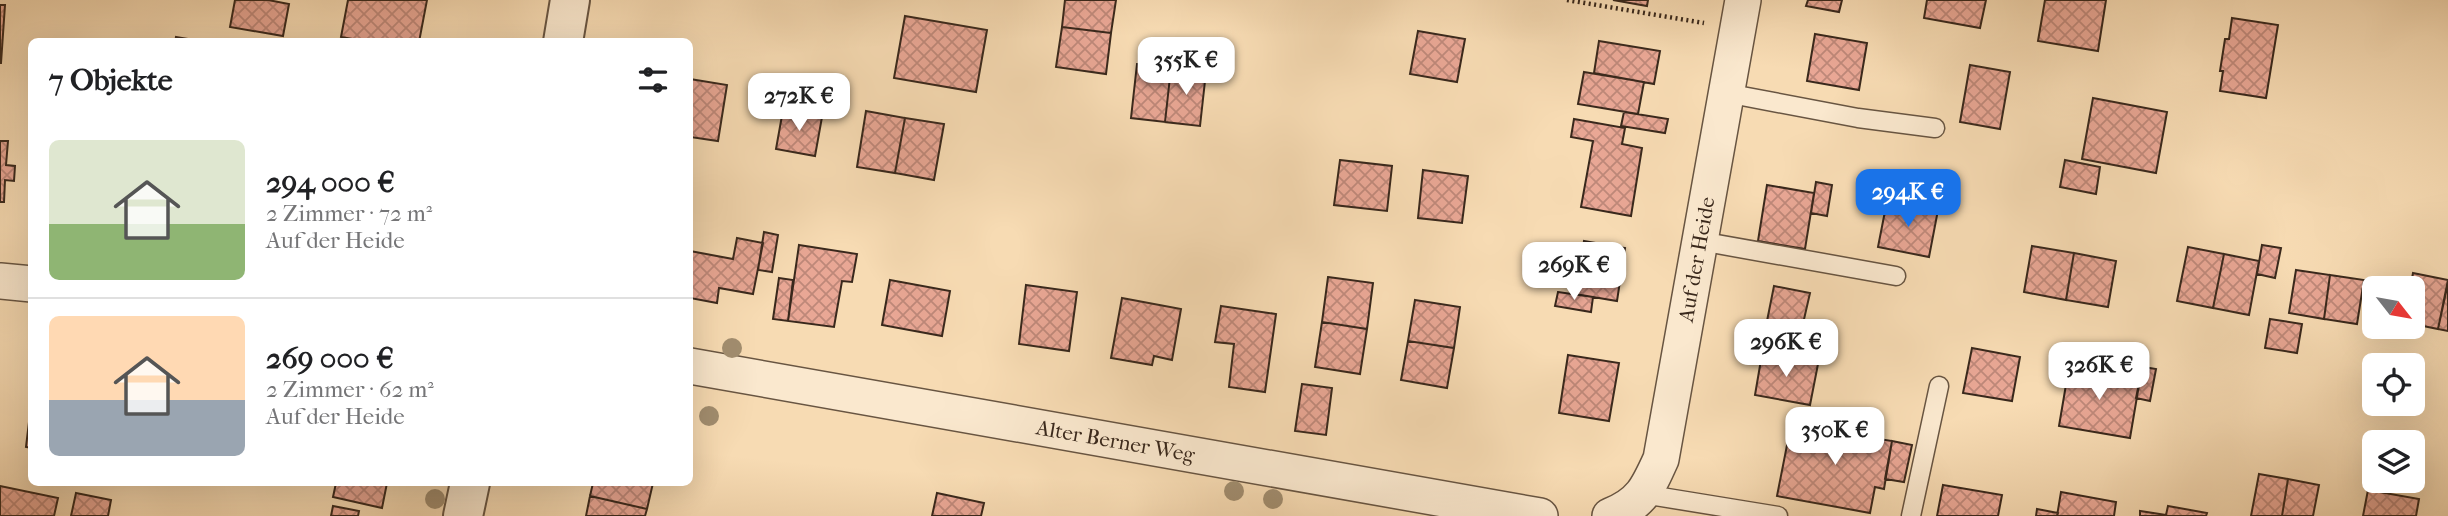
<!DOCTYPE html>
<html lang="de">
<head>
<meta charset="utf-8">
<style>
  :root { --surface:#fff; --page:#f2f2f2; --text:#202124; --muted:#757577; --line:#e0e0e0; --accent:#1a73e8 }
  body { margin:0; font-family:"IM FELL French Canon",serif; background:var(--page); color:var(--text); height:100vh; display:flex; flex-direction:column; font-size:26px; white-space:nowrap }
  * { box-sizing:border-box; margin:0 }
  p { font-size:23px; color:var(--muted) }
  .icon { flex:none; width:38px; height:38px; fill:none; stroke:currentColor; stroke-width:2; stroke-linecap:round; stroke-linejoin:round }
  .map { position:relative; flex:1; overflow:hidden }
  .drawer { position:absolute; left:28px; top:38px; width:665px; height:448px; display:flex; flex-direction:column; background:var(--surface); border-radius:10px; box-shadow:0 7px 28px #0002 }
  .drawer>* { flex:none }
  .needle { width:46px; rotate:121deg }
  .tools { position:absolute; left:2362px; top:276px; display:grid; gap:14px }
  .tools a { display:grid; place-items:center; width:63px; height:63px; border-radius:10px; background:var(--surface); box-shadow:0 7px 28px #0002; font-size:35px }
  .price { position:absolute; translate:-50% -60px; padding:0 16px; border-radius:14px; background:#fff; color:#222; font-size:23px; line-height:46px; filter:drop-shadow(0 2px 4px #0008) }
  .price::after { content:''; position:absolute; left:50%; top:42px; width:21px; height:16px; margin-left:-10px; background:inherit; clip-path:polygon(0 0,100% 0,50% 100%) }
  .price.active { background:var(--accent); color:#fff }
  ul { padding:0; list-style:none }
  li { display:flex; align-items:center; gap:21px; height:175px; padding:0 21px }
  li+li { border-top:2px solid var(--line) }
  li span { display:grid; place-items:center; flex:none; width:196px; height:140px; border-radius:10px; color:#555 }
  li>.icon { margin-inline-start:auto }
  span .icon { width:84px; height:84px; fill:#fffc; stroke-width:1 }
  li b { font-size:30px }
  h2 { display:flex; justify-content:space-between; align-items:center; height:84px; padding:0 21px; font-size:30px }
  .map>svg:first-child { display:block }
  .building { fill:url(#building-cross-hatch); stroke:#39281c; stroke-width:2 }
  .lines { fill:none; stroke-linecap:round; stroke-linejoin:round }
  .service-casing { stroke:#685542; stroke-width:21 }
  .minor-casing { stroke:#685542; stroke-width:38 }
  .tertiary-casing { stroke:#685542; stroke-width:42 }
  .path { stroke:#39281c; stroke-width:4.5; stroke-dasharray:2 3.5; stroke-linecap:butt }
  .service { stroke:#fae8ce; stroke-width:18 }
  .minor { stroke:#fae8ce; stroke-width:35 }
  .tertiary { stroke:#fae8ce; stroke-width:38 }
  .tree { fill:#a18d6f }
  .labels { text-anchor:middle; stroke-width:7; stroke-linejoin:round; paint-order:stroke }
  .street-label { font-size:21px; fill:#39281c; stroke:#fae8ce }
</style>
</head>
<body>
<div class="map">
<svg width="2448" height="516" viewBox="0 0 2448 516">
  <defs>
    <pattern id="building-cross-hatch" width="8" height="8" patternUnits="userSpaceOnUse" patternTransform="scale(1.75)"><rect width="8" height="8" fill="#e9a795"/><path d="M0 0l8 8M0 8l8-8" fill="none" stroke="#be8879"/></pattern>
  </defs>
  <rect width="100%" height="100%" fill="#f7dbb3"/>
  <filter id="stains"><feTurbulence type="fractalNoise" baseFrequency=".00286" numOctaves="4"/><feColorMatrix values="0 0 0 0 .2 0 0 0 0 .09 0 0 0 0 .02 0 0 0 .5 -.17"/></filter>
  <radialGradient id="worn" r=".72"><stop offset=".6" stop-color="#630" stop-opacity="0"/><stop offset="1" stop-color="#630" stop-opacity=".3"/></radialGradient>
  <!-- building -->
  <path class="building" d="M235,0H268L289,4L283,36L230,27Z
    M348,0H427L419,42H370L341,37Z
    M1065,0H1116L1111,33L1062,27Z
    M1613,0H1648L1647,6Z
    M1808,0H1842L1839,12L1806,6Z
    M1927,0H1986L1980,28L1924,18Z
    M2045,0H2106L2098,51L2038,41Z
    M0,5H5L1,63H0Z
    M905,16L987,30L976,92L894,78Z
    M2232,18L2278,25L2266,98L2220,91L2223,71H2220L2225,39H2229Z
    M1062,27L1111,33L1106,74L1056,67Z
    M1418,31L1465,39L1457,82L1410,74Z
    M1815,34L1867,43L1859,90L1807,81Z
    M176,37L206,42H175Z
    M1599,41L1660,51L1654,84L1594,73Z
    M1137,64L1171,68L1165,122L1131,118Z
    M1970,65L2010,72L2000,129L1960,122Z
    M1171,68L1206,72L1200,126L1165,122Z
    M1584,72L1644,82L1638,114L1578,104Z
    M690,79L727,85L718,141L690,137Z
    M2093,98L2167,112L2156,173L2082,159Z
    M783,110L822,117L815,156L776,149Z
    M866,111L905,118L895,173L857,167Z
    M1624,112L1668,119L1665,133L1621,126Z
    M905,118L944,124L934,180L895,173Z
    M1574,119L1625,128L1622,144L1642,148L1631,216L1581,207L1593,141L1571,137Z
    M0,141H8L6,165L15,166L14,181L5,180L4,202H0Z
    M1340,160L1392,166L1387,211L1334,205Z
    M2065,160L2100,167L2096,194L2060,187Z
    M1423,170L1468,176L1462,223L1418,218Z
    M1816,182L1832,185L1827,216L1811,213Z
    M1767,185L1814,193L1805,249L1758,241Z
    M1887,201L1938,210L1929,257L1878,247Z
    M764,232L778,235L772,272L758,270Z
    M737,238L763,243L753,294L719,288L717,303L690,298V251L733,259Z
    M1584,241L1625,248L1617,301L1575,294Z
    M799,245L857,254L852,282L842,281L834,327L788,321Z
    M2262,245L2281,248L2275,278L2257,274Z
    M2032,246L2074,253L2066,300L2024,292Z
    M2188,247L2224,254L2213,308L2177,301Z
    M2074,253L2116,261L2108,307L2066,300Z
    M2224,254L2259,261L2249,315L2213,308Z
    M2296,270L2330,275L2324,319L2289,313Z
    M2413,273L2448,280L2438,329L2413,324V289H2410Z
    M2330,275L2364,280L2357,324L2324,319Z
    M1328,277L1373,283L1367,329L1322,322Z
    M779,278L793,280L788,321L773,319Z
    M890,280L950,291L942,336L882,325Z
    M2448,283V331L2438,329Z
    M1026,285L1077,292L1069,351L1019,344Z
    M1774,286L1810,293L1802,328L1767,321Z
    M1558,292L1593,297L1591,312L1555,306Z
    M1122,298L1181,309L1172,360L1154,356L1152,365L1111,358Z
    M1415,300L1460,307L1454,348L1408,341Z
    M1221,306L1276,314L1265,392L1229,387L1234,344L1215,342Z
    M2270,319L2302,324L2297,353L2265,348Z
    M1322,322L1367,329L1360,374L1315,367Z
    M1408,341L1454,348L1447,388L1401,380Z
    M1972,348L2020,357L2012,401L1963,393Z
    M1762,354L1818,364L1810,405L1755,395Z
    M1568,355L1619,363L1609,421L1559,413Z
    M2132,365L2156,369L2150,401L2136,398L2140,379L2129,377Z
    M2069,367L2140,379L2130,438L2059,426Z
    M1302,384L1332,388L1326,435L1295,431Z
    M32,397V448L26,447Z
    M1829,420L1875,429L1873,438L1892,441L1884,489L1875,487L1870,513L1777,496L1790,430L1826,436Z
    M1892,441L1912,445L1904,482L1885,479Z
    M2259,474L2288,479L2282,516H2251Z
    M2288,479L2319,485L2313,516H2282Z
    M336,483H387L382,508L333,497Z
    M593,483H653L647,509L590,496Z
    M1943,485L2002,495L1998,516H1937Z
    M0,486L58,498L54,516H0Z
    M2368,490L2419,499L2416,516H2363Z
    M2061,492L2116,502L2114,516H2057Z
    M76,493L111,500L108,516H71Z
    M937,493L984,503L981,516H932Z
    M590,496L647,509L645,516H586Z
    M333,506L359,511L358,516H331Z
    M2168,506L2207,513L2206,516H2140V511L2166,515Z
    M2037,509L2058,513L2057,516H2036Z"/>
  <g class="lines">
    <defs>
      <path id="service" d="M1726,93L1858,118L1935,128
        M1700,241L1896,276
        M1643,494L1778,516
        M1911,516L1939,386"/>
      <g id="minor">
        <path d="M0,281L32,284"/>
        <path id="s1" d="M690,366L1540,516"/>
        <path id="s2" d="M1610,516C1641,504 1648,488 1661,459L1743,0"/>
      </g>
      <path id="tertiary" d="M563,42L570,0
        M463,516L470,483"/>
    </defs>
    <!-- service casing -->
    <use href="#service" class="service-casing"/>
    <!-- minor casing -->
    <use href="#minor" class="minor-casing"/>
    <!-- tertiary casing -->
    <use href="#tertiary" class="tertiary-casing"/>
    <!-- path -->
    <path class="path" d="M1567,0L1704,23"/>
    <!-- service -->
    <use href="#service" class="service"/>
    <!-- minor -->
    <use href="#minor" class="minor"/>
    <!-- tertiary -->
    <use href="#tertiary" class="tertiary"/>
  </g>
  <!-- trees -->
  <g class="tree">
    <circle cx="732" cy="348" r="10"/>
    <circle cx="709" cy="416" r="10"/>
    <circle cx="1234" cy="491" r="10"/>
    <circle cx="435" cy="499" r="10"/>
    <circle cx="1273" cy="499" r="10"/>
  </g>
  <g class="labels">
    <!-- street labels -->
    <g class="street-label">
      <text dy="7" stroke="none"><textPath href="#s2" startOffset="282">Auf der Heide</textPath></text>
      <text dy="7" stroke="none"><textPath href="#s1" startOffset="432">Alter Berner Weg</textPath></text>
    </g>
  </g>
  <rect width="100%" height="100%" filter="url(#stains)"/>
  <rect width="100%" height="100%" fill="url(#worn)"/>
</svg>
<div class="tools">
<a><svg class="needle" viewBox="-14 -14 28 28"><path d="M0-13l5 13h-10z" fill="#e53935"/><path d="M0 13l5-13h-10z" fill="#757577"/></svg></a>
<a><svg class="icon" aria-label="locate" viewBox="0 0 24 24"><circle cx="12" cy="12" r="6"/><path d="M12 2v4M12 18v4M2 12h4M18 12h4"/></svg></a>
<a><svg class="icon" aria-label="layers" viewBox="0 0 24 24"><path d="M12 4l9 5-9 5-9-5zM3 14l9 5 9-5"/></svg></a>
</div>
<b class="price" style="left:1186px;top:97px">355K €</b>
<b class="price" style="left:799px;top:133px">272K €</b>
<b class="price active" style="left:1908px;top:229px">294K €</b>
<b class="price" style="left:1574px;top:302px">269K €</b>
<b class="price" style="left:1786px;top:379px">296K €</b>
<b class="price" style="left:2099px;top:402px">326K €</b>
<b class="price" style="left:1835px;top:467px">350K €</b>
<section class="drawer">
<h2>7 Objekte<svg class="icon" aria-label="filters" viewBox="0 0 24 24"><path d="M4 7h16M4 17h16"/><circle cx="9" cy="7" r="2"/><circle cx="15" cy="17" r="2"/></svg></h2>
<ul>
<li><span style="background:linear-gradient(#dfe7d0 60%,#8fb573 0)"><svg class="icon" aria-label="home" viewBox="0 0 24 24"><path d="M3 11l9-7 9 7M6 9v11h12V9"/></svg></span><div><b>294 000 €</b><p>2 Zimmer · 72 m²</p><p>Auf der Heide</p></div></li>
<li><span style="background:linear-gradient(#ffd9b3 60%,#9aa5b1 0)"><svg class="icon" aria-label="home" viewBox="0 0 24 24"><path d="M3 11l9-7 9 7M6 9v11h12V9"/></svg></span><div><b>269 000 €</b><p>2 Zimmer · 62 m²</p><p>Auf der Heide</p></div></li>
</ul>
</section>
</div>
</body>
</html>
